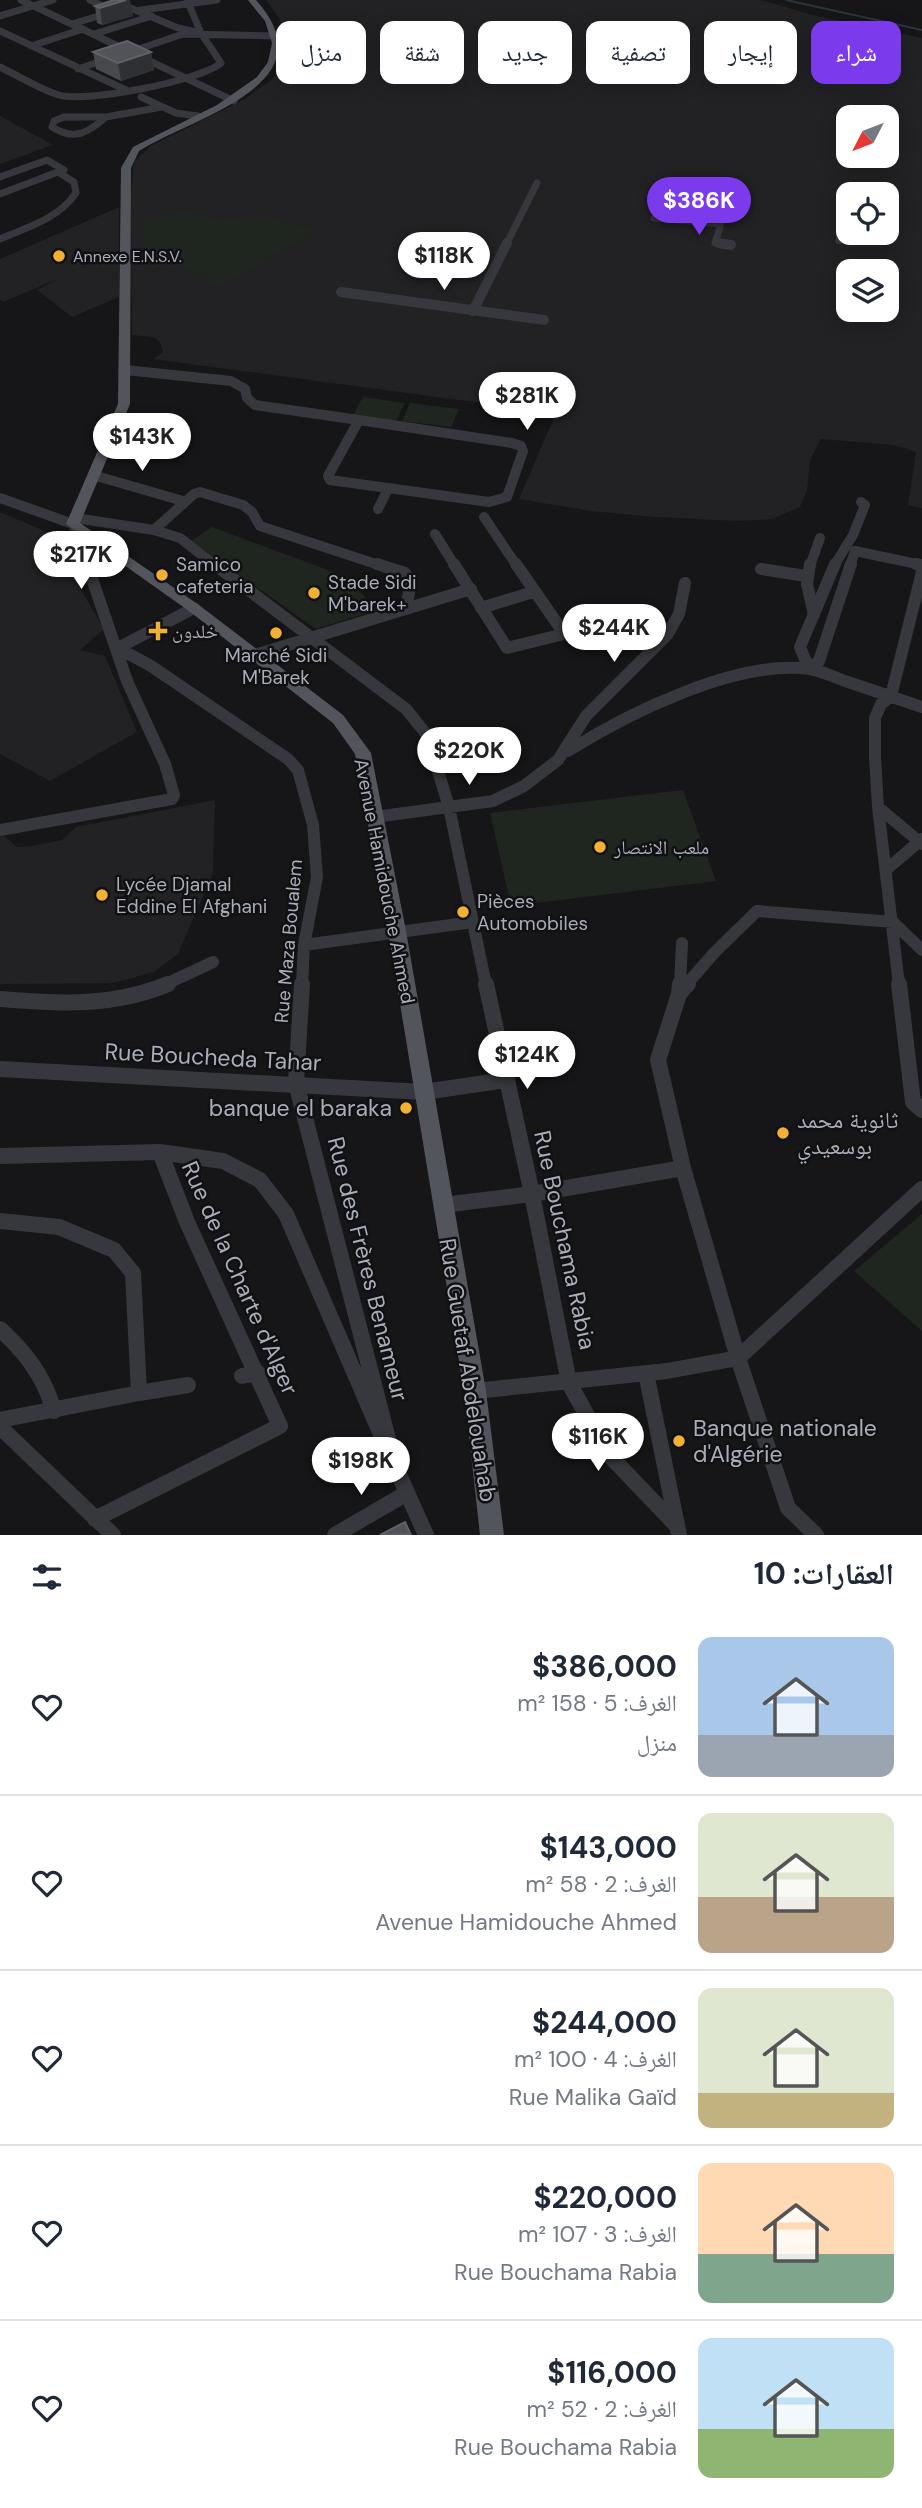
<!DOCTYPE html>
<html lang="ar">
<head>
<meta charset="utf-8">
<style>
  :root { --surface:#fff; --page:#f6f6f7; --text:#1f2937; --muted:#747a83; --line:#e0e1e3; --accent:#7c3aed }
  body { margin:0; font-family:"DM Sans","Noto Naskh Arabic",sans-serif; background:var(--page); color:var(--text); direction:rtl; height:100vh; display:flex; flex-direction:column; font-size:26px; white-space:nowrap }
  * { box-sizing:border-box; margin:0 }
  p { font-size:23px; color:var(--muted) }
  .icon { flex:none; width:38px; height:38px; fill:none; stroke:currentColor; stroke-width:2; stroke-linecap:round; stroke-linejoin:round }
  .map { position:relative; height:1535px; overflow:hidden; direction:ltr }
  .sheet { display:flex; flex-direction:column; background:var(--surface); flex:1 }
  .sheet>* { flex:none }
  .hud { position:absolute; left:21px; top:21px; width:880px; height:63px; direction:rtl; display:flex; gap:14px }
  .needle { width:46px; rotate:228deg }
  .buttons { position:absolute; left:836px; top:105px; display:grid; gap:14px }
  .buttons a { display:grid; place-items:center; width:63px; height:63px; border-radius:14px; background:var(--surface); box-shadow:0 4px 18px #0003; font-size:35px }
  .price { position:absolute; translate:-50% -60px; padding:0 16px; border-radius:24px; background:#fff; color:#222; font-size:23px; line-height:46px; filter:drop-shadow(0 2px 4px #0008) }
  .price::after { content:''; position:absolute; left:50%; top:42px; width:21px; height:16px; margin-left:-10px; background:inherit; clip-path:polygon(0 0,100% 0,50% 100%) }
  .price.active { background:var(--accent); color:#fff }
  ul { padding:0; list-style:none }
  li { display:flex; align-items:center; gap:21px; height:175px; padding:0 28px }
  li+li { border-top:2px solid var(--line) }
  li span { display:grid; place-items:center; flex:none; width:196px; height:140px; border-radius:14px; color:#555 }
  li>.icon { margin-inline-start:auto }
  span .icon { width:84px; height:84px; fill:#fffc; stroke-width:1 }
  li b { font-size:30px }
  h2 { display:flex; justify-content:space-between; align-items:center; height:84px; padding:0 28px; font-size:30px }
  .pill { padding:0 24px; border-radius:14px; background:var(--surface); box-shadow:0 4px 18px #0003; font-size:24px; line-height:63px }
  .pill.active { background:var(--accent); color:#fff }
  .map>svg:first-child { display:block }
  .built { fill:#222225; fill-rule:evenodd }
  .green { fill:#1e261f }
  .lines { fill:none; stroke-linecap:round; stroke-linejoin:round }
  .stream { stroke:#2c353c; stroke-width:2 }
  .minor-far3 { stroke:#37383d; stroke-width:7 }
  .minor-far2 { stroke:#37383d; stroke-width:10 }
  .minor-far1 { stroke:#37383d; stroke-width:12 }
  .minor { stroke:#37383d; stroke-width:16 }
  .major { fill:#53555c; fill-rule:evenodd }
  .wall { fill:#47494d }
  .shaded-wall { fill:#2f3033 }
  .building { fill:#525359; stroke:#5f6168; stroke-width:2 }
  .poi-dot { fill:#f2b134; stroke:#111113; stroke-width:2.5 }
  .labels { text-anchor:middle; stroke-width:5; stroke-linejoin:round; paint-order:stroke }
  .far-poi-label { font-size:16px; fill:#a8adb8; stroke:#111113; text-anchor:start }
  .poi-label { font-size:19px; fill:#a8adb8; stroke:#111113; text-anchor:start }
  .street-label { font-size:19px; fill:#a8adb8; stroke:#111113 }
  .near-street-label { font-size:23px; fill:#a8adb8; stroke:#111113 }
  .near-poi-label { font-size:23px; fill:#a8adb8; stroke:#111113; text-anchor:start }
</style>
</head>
<body>
<div class="map">
<svg width="922" height="1535" viewBox="0 0 922 1535">
  <rect width="100%" height="100%" fill="#161618"/>
  <!-- built -->
  <path class="built" d="M266,0H761L812,15L922,38V508L908,505L916,452L893,445L821,439L810,460L807,491L800,507L772,519L739,521L655,517L591,511L519,499L556,413L153,359L163,352L160,342L154,337L132,335L131,194L134,162L151,146L245,99L271,80L289,59V43L279,18ZM849,117H887V156H849ZM849,194H887V233H849ZM849,271H887V310H849Z
    M0,116L53,145L0,164Z
    M119,207V297L72,317L37,290L60,278L3,302L0,300V259Z
    M0,512L47,532L104,629L80,650L105,656L137,732L50,781L0,754Z
    M215,800L213,873L178,954L154,972L113,983L0,984V837L4,836L17,847L32,846L62,840L76,827Z"/>
  <!-- green -->
  <path class="green" d="M189,211L219,220L266,215L315,231L220,287L207,282L206,277L143,251L146,217Z
    M363,397L405,403L396,421L353,415Z
    M410,403L459,409L451,427L402,421Z
    M212,527L347,577L377,610L316,629L191,541Z
    M683,790L716,881L511,906L490,813Z
    M922,1214V1331L854,1271Z"/>
  <g class="lines">
    <!-- stream -->
    <path class="stream" d="M786,0L922,30"/>
    <!-- minor-far3 -->
    <path class="minor-far3" d="M21,0L234,101
      M90,0L113,11
      M187,0L201,33
      M141,10L217,0
      M0,16L53,0
      M72,24L112,12
      M0,31L126,90
      M94,34L152,16
      M31,46L83,29
      M127,53L183,34L274,36
      M0,67C19,76 39,89 59,95C85,103 200,81 221,63L201,33L178,28L128,7L124,0
      M78,69L110,58
      M141,97L176,113L198,116
      M64,117H106C88,133 74,141 52,127L54,121Z
      M106,117L162,107
      M0,177L47,160L64,170
      M0,194L63,170
      M654,218L721,224L715,243L731,245
      M840,232L865,233
      M0,239C28,227 58,219 76,193L74,182L58,172
      M839,241L844,201
      M506,245L537,183"/>
    <!-- minor-far2 -->
    <path class="minor-far2" d="M719,243L731,245
      M341,292L544,320
      M473,311L507,243
      M125,370L231,381L245,389L247,398L255,405L359,420
      M359,420L512,443L521,446L523,451L507,497L489,502L330,480L328,476Z
      M93,475L183,501
      M0,498L73,524L88,566
      M378,509L388,489
      M484,517L517,566
      M75,518L154,530
      M435,534L455,566
      M216,566L180,538L154,530L194,494L200,492L243,505L252,512L260,526L382,566
      M810,566L820,538
      M834,566L853,535L865,505L861,502
      M850,566L855,551L922,565"/>
    <!-- minor-far1 -->
    <path class="minor-far1" d="M214,564L406,709L427,735L449,807L486,985
      M377,564L405,573L411,582L406,608
      M454,564L507,648L560,635L561,629L516,564
      M810,564L807,584L814,615
      M835,564L800,647L809,669L819,661L851,564
      M916,564L922,565
      M761,569L806,576
      M481,608L533,592
      M118,648L151,666L288,759L298,770L313,825L317,877L304,945L302,985
      M118,648L194,608
      M255,655L471,589
      M568,751C629,713 737,659 810,669C822,671 834,677 845,681C871,690 896,698 922,707
      M878,807L922,844
      M375,817L493,801L524,786L558,760L586,716L667,635L679,614L685,583
      M0,830L172,799L174,795L165,764L127,681L87,564
      M887,869L922,839
      M304,945L473,922
      M164,985L213,962
      M680,985L682,943
      M686,985L715,952L757,911L893,922L922,950
      M899,985L878,807L875,757V718L881,704L891,696L922,572"/>
    <!-- minor -->
    <path class="minor" d="M302,984L296,1083L395,1466
      M486,984L532,1194L569,1383L609,1455L677,1526
      M688,984L679,994L658,1060L683,1168L738,1358L788,1508L816,1535
      M899,984L913,1102L922,1110
      M679,994L680,984
      M0,999C58,1004 113,1007 168,984
      M0,1069L424,1092L506,1080
      M0,1156L160,1152L223,1161L260,1180L286,1214L380,1432
      M443,1205L532,1194L683,1168
      M0,1221L59,1227L114,1250L133,1273L139,1393L0,1420
      M0,1329C26,1353 44,1376 54,1411
      M646,1373L679,1535
      M242,1376L258,1373
      M475,1391L667,1371L738,1358L922,1189
      M139,1393L188,1385
      M0,1427L113,1535
      M392,1459L426,1535
      M95,1519L280,1426L187,1222L160,1152
      M335,1535L407,1493"/>
    <!-- major -->
    <path class="major" d="M248,0H256C332,85 192,117 139,151L131,168L130,404L80,523L199,605L343,715L371,753L406,931L486,1391L504,1535H480L464,1391L388,931L355,754L333,723L189,611L66,524L118,404L121,168L133,147L217,105L257,77L268,62L272,43L265,21Z"/>
  </g>
  <!-- wall -->
  <path class="wall" d="M95,6L133,16L102,25L97,23Z
    M93,52H151L154,70L121,81L96,69Z"/>
  <!-- shaded-wall -->
  <path class="shaded-wall" d="M126,0H130L133,16L102,25L100,8Z
    M151,52L154,70L121,81L118,63Z"/>
  <!-- building -->
  <path class="building" d="M114,0H126L100,8L95,6Z
    M127,41L151,52L118,63L93,52Z
    M405,1522L411,1535H380Z"/>
  <!-- markers -->
  <g class="poi-dot">
    <circle cx="59" cy="256" r="7"/>
    <circle cx="162" cy="575" r="7"/>
    <circle cx="314" cy="593" r="7"/>
    <path d="M154.5 620.5h7v7h7v7h-7v7h-7v-7h-7v-7h7z"/>
    <circle cx="276" cy="633" r="7"/>
    <circle cx="600" cy="847" r="7"/>
    <circle cx="102" cy="895" r="7"/>
    <circle cx="463" cy="912" r="7"/>
    <circle cx="406" cy="1108" r="7"/>
    <circle cx="783" cy="1133" r="7"/>
    <circle cx="679" cy="1441" r="7"/>
  </g>
  <g class="labels">
    <!-- far-poi labels -->
    <g class="far-poi-label">
      <text x="73" y="262">Annexe E.N.S.V.</text>
    </g>
    <!-- poi labels -->
    <g class="poi-label">
      <text x="176" y="571">Samico<tspan x="176" dy="22">cafeteria</tspan></text>
      <text x="328" y="589">Stade Sidi<tspan x="328" dy="22">M'barek+</tspan></text>
      <text x="172" y="638">خلدون</text>
      <text x="276" y="662" text-anchor="middle">Marché Sidi<tspan x="276" dy="22">M'Barek</tspan></text>
      <text x="614" y="854">ملعب الانتصار</text>
      <text x="116" y="891">Lycée Djamal<tspan x="116" dy="22">Eddine El Afghani</tspan></text>
      <text x="477" y="908">Pièces<tspan x="477" dy="22">Automobiles</tspan></text>
    </g>
    <!-- street labels -->
    <g class="street-label">
      <text transform="translate(385 881) rotate(79)" y="7">Avenue Hamidouche Ahmed</text>
      <text transform="translate(288 941) rotate(-85)" y="7">Rue Maza Boualem</text>
    </g>
    <!-- near-street labels -->
    <g class="near-street-label">
      <text transform="translate(213 1057) rotate(3)" y="8">Rue Boucheda Tahar</text>
      <text transform="translate(565 1240) rotate(78)" y="8">Rue Bouchama Rabia</text>
      <text transform="translate(368 1269) rotate(76)" y="8">Rue des Frères Benameur</text>
      <text transform="translate(240 1278) rotate(66)" y="8">Rue de la Charte d'Alger</text>
      <text transform="translate(468 1370) rotate(81)" y="8">Rue Guetaf Abdelouahab</text>
    </g>
    <!-- near-poi labels -->
    <g class="near-poi-label">
      <text x="392" y="1116" text-anchor="end">banque el baraka</text>
      <text x="797" y="1128">ثانوية محمد<tspan x="797" dy="26">بوسعيدي</tspan></text>
      <text x="693" y="1436">Banque nationale<tspan x="693" dy="26">d'Algérie</tspan></text>
    </g>
  </g>
</svg>
<div class="buttons">
<a><svg class="needle" viewBox="-14 -14 28 28"><path d="M0-13l5 13h-10z" fill="#e53935"/><path d="M0 13l5-13h-10z" fill="#747a83"/></svg></a>
<a><svg class="icon" aria-label="locate" viewBox="0 0 24 24"><circle cx="12" cy="12" r="6"/><path d="M12 2v4M12 18v4M2 12h4M18 12h4"/></svg></a>
<a><svg class="icon" aria-label="layers" viewBox="0 0 24 24"><path d="M12 4l9 5-9 5-9-5zM3 14l9 5 9-5"/></svg></a>
</div>
<b class="price active" style="left:699px;top:237px">$386K</b>
<b class="price" style="left:444px;top:292px">$118K</b>
<b class="price" style="left:527px;top:432px">$281K</b>
<b class="price" style="left:142px;top:473px">$143K</b>
<b class="price" style="left:81px;top:591px">$217K</b>
<b class="price" style="left:614px;top:664px">$244K</b>
<b class="price" style="left:469px;top:787px">$220K</b>
<b class="price" style="left:527px;top:1091px">$124K</b>
<b class="price" style="left:598px;top:1473px">$116K</b>
<b class="price" style="left:361px;top:1497px">$198K</b>
<div class="hud">
<a class="pill active">شراء</a>
<a class="pill">إيجار</a>
<a class="pill">تصفية</a>
<a class="pill">جديد</a>
<a class="pill">شقة</a>
<a class="pill">منزل</a>
</div>
</div>
<section class="sheet">
<h2>العقارات: 10<svg class="icon" aria-label="filters" viewBox="0 0 24 24"><path d="M4 7h16M4 17h16"/><circle cx="9" cy="7" r="2"/><circle cx="15" cy="17" r="2"/></svg></h2>
<ul>
<li><span style="background:linear-gradient(#a9c7e8 70%,#9aa5b1 0)"><svg class="icon" aria-label="home" viewBox="0 0 24 24"><path d="M3 11l9-7 9 7M6 9v11h12V9"/></svg></span><div><b>$386,000</b><p>الغرف: 5 · 158 m²</p><p>منزل</p></div><svg class="icon" aria-label="heart" viewBox="0 0 24 24"><path d="M12 20l-8-8c-3-5 5-10 8-4 3-6 11-1 8 4z"/></svg></li>
<li><span style="background:linear-gradient(#dfe7d0 60%,#b9a48a 0)"><svg class="icon" aria-label="home" viewBox="0 0 24 24"><path d="M3 11l9-7 9 7M6 9v11h12V9"/></svg></span><div><b>$143,000</b><p>الغرف: 2 · 58 m²</p><p>Avenue Hamidouche Ahmed</p></div><svg class="icon" aria-label="heart" viewBox="0 0 24 24"><path d="M12 20l-8-8c-3-5 5-10 8-4 3-6 11-1 8 4z"/></svg></li>
<li><span style="background:linear-gradient(#dfe7d0 75%,#c2b280 0)"><svg class="icon" aria-label="home" viewBox="0 0 24 24"><path d="M3 11l9-7 9 7M6 9v11h12V9"/></svg></span><div><b>$244,000</b><p>الغرف: 4 · 100 m²</p><p>Rue Malika Gaïd</p></div><svg class="icon" aria-label="heart" viewBox="0 0 24 24"><path d="M12 20l-8-8c-3-5 5-10 8-4 3-6 11-1 8 4z"/></svg></li>
<li><span style="background:linear-gradient(#ffd9b3 65%,#7fa58c 0)"><svg class="icon" aria-label="home" viewBox="0 0 24 24"><path d="M3 11l9-7 9 7M6 9v11h12V9"/></svg></span><div><b>$220,000</b><p>الغرف: 3 · 107 m²</p><p>Rue Bouchama Rabia</p></div><svg class="icon" aria-label="heart" viewBox="0 0 24 24"><path d="M12 20l-8-8c-3-5 5-10 8-4 3-6 11-1 8 4z"/></svg></li>
<li><span style="background:linear-gradient(#bfe0f5 65%,#8fb573 0)"><svg class="icon" aria-label="home" viewBox="0 0 24 24"><path d="M3 11l9-7 9 7M6 9v11h12V9"/></svg></span><div><b>$116,000</b><p>الغرف: 2 · 52 m²</p><p>Rue Bouchama Rabia</p></div><svg class="icon" aria-label="heart" viewBox="0 0 24 24"><path d="M12 20l-8-8c-3-5 5-10 8-4 3-6 11-1 8 4z"/></svg></li>
</ul>
</section>
</body>
</html>
